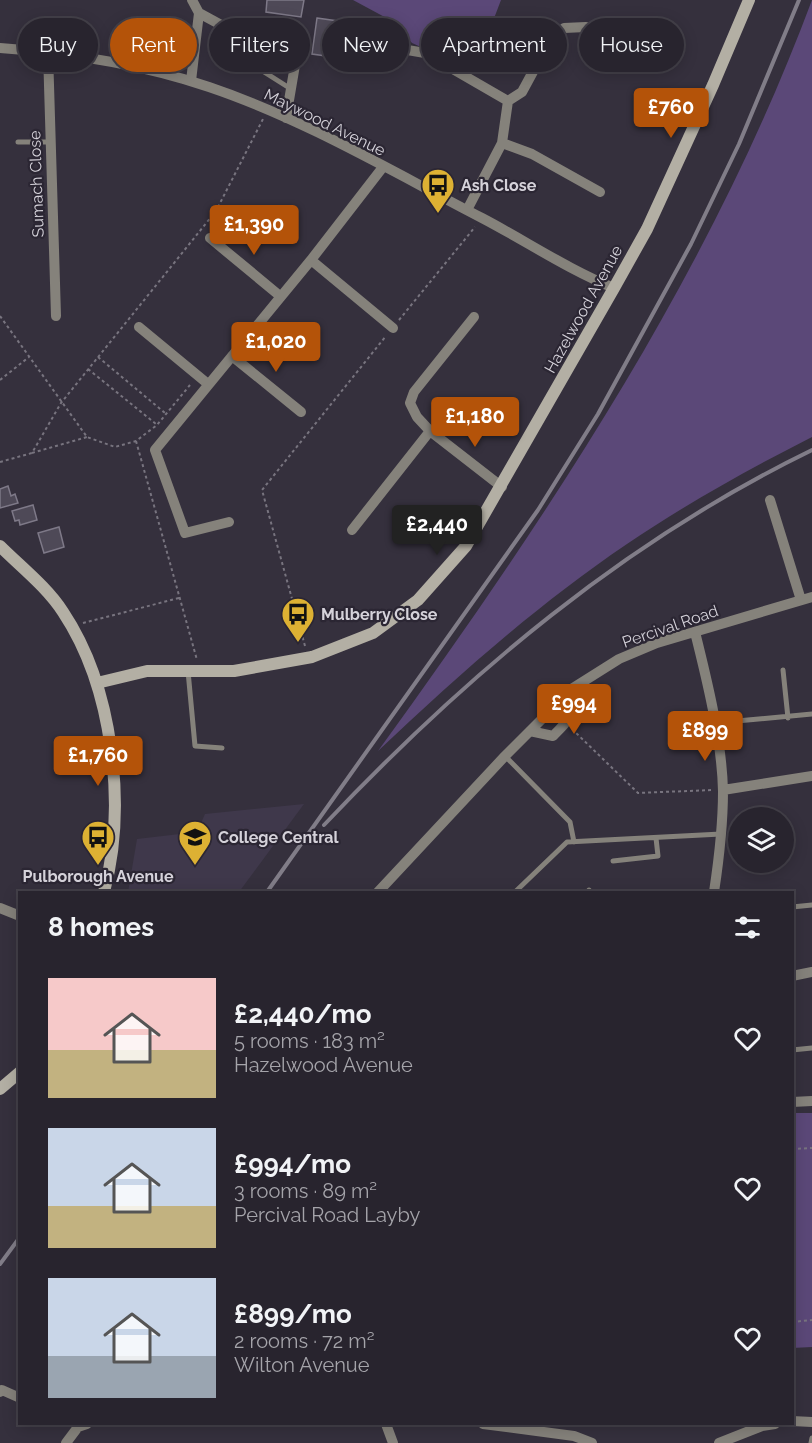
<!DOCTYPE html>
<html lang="en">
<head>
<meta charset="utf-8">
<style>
  :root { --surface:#28242e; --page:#34303a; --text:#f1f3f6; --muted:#a5a4aa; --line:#44414a; --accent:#b45309 }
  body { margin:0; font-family:Raleway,sans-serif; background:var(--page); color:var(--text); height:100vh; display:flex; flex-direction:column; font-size:22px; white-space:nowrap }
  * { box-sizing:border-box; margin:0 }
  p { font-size:20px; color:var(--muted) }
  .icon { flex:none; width:33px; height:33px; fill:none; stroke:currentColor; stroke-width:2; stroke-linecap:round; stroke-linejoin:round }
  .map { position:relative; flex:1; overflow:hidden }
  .side { position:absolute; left:18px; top:891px; width:776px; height:534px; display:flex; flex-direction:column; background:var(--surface); border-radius:0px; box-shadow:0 3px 15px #0003,0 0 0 2px var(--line) }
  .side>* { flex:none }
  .top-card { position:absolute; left:18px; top:18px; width:777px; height:54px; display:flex; gap:12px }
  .controls { position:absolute; left:728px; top:807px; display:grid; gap:12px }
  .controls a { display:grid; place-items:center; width:66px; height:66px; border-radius:50%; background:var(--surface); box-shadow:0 3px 15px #0003,0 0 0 2px var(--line); font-size:30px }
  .price { position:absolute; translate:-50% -51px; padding:0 14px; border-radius:6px; background:var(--accent); color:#fff; font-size:20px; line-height:39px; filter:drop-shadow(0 2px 3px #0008) }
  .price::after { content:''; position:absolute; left:50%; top:36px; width:18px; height:14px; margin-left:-9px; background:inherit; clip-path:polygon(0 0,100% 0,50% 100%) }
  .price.active { background:#222; color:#fff }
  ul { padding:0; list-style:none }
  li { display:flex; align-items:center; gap:18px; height:150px; padding:0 30px }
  li span { display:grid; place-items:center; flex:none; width:168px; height:120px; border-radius:0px; color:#555 }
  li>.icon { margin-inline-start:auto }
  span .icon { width:72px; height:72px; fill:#fffc; stroke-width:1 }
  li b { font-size:26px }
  h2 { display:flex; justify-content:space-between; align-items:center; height:72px; padding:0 30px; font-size:26px }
  .chip { padding:0 21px; border-radius:27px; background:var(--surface); box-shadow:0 3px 15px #0003,0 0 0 2px var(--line); font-size:21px; line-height:54px }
  .chip.active { background:var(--accent); color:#fff }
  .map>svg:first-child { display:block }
  .built { fill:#3f384b }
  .green { fill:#5b4878 }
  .building { fill:#4e4957; stroke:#7e7988; stroke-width:1.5 }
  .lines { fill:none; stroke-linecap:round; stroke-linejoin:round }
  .path { stroke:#78747f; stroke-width:2; stroke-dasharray:3 3; stroke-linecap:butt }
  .lane { stroke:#85827b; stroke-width:5 }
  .street { stroke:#85827b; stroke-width:10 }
  .secondary { stroke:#b3afa4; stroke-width:12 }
  .rail { stroke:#817d88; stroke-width:4 }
  .labels { text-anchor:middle; stroke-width:4.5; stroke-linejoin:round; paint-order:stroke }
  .street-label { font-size:16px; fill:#d5d2da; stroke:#2b2633 }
  .poi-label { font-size:16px; font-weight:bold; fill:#d5d2da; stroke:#2b2633; text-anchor:start }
</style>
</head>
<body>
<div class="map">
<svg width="812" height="1443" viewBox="0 0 812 1443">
  <rect width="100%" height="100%" fill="#35303d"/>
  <!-- built -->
  <path class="built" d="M304,804L239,892H128L137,839L197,832L205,814Z"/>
  <!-- green -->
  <path class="green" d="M353,0H501L474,71L412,43L392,21Z
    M812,0V437C749,469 686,504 627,544C537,605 456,677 378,751C548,516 710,274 812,0Z
    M792,1113H812V1347L792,1348Z"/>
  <!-- building -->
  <path class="building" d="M267,0H304L301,17L266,12Z
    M317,18L352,23L347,59L312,54Z
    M8,486L11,496L15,494L18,503L0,508V489Z
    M33,505L37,520L20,525L19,520L15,521L12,511Z
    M59,527L64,547L44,553L38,533Z"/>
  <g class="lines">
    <!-- path -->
    <path class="path" d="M0,316L87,437L115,447L136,441L157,425L190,385
      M399,320L475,227
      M98,357L165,413
      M88,369L156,424
      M0,380L29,357
      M136,441L197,660
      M32,453L87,437
      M0,462L32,453L61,403L216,211L263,119
      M83,623L179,598
      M305,646L262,490L386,336
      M572,729L638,793L712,790
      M792,1149L812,1148
      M792,1322L812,1320"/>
    <!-- lane -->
    <path class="lane" d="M229,30L220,44L291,89
      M18,142H50
      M783,670L788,718
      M188,671L195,746L222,748
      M715,723L812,714
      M505,756L570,822L574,842
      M613,861L658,856L656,838
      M589,890V892
      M515,892L567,842L721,834
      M792,907L812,905
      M792,1050L812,1048
      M811,1443L812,1438"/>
    <!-- street -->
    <path class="street" d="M199,13L295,65L286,118
      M378,45L425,53L508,101
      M0,48C71,53 141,64 209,87C304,119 393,172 482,218C526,241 569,270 614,288
      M48,52L56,316
      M191,81L199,13L192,0
      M502,143L508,101L522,92L548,44L564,28L586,27L648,44
      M467,210L502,143L532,154L600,192
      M210,238L280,296
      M311,260L393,328
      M139,327L208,384
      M232,356L301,412
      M430,431L502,487
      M770,500L801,600
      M229,522L185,533L155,450L311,260L383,167
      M352,530L430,431L417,417L410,403L414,392L474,317
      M695,632C707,680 722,741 723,791C723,825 719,859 714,892
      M530,731L553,736C571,718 575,714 573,688
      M723,790L812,776
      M378,892L505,756L573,688L619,659L657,643L812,597
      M0,908L20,916
      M792,976L812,972
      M792,1102L812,1101
      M0,1392L2,1390L20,1398
      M792,1421L812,1422
      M386,1424L393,1443
      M483,1424L574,1436L592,1443
      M66,1443L78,1427L87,1424
      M719,1443L762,1426L775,1424"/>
    <!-- secondary -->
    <path class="secondary" d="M0,546C21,567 47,587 63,612C113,687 127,806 104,892
      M97,683L147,671H234L312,657L373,633L418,600L466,546L614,288L647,229L713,85L749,0
      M0,1089L20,1072"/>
    <!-- rail -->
    <path class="rail" d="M324,825C466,675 625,541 812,450
      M267,892L538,510L598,414L691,244L739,144L799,0
      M0,1264L20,1237"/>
  </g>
  <!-- icons -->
  <defs>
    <symbol id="bus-pin" viewBox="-11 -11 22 30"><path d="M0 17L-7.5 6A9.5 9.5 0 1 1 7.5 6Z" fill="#ddb133" stroke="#2b2633"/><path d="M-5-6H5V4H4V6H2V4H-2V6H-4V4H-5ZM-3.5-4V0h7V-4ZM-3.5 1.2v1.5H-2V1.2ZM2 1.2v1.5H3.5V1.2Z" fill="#111"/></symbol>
    <symbol id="school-pin" viewBox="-11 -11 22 30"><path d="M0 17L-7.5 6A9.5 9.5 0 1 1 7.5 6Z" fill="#ddb133" stroke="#2b2633"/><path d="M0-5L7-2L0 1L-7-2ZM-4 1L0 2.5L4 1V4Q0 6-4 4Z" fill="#111"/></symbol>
  </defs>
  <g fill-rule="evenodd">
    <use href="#bus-pin" x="419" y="166" width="38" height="52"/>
    <use href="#bus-pin" x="279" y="595" width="38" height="52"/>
    <use href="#bus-pin" x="79" y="818" width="38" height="52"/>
    <use href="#school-pin" x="176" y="818" width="38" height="52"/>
  </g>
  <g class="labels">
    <!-- street labels -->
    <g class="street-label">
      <text transform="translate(325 122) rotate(26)" y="6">Maywood Avenue</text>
      <text transform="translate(36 184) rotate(-92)" y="6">Sumach Close</text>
      <text transform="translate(583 309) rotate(-61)" y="6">Hazelwood Avenue</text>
      <text transform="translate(670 626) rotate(-19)" y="6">Percival Road</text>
    </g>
    <!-- poi labels -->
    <g class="poi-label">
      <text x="461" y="191">Ash Close</text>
      <text x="321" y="620">Mulberry Close</text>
      <text x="218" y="843">College Central</text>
      <text x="98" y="882" text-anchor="middle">Pulborough Avenue</text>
    </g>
  </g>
</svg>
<div class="controls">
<a><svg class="icon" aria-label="layers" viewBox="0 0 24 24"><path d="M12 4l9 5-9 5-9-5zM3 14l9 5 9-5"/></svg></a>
</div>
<b class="price" style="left:671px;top:139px">£760</b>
<b class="price" style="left:254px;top:256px">£1,390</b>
<b class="price" style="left:276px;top:373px">£1,020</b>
<b class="price" style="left:475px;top:448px">£1,180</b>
<b class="price active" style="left:437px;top:556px">£2,440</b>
<b class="price" style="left:574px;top:735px">£994</b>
<b class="price" style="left:705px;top:762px">£899</b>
<b class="price" style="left:98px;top:787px">£1,760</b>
<div class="top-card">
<a class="chip">Buy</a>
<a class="chip active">Rent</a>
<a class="chip">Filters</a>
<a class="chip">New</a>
<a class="chip">Apartment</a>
<a class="chip">House</a>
</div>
<section class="side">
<h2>8 homes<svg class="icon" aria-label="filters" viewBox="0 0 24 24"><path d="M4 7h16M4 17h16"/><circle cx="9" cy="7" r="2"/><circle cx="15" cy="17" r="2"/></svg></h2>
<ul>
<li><span style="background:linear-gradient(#f6c9c9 60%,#c2b280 0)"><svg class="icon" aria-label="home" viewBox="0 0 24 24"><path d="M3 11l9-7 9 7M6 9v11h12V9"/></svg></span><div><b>£2,440/mo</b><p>5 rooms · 183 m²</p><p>Hazelwood Avenue</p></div><svg class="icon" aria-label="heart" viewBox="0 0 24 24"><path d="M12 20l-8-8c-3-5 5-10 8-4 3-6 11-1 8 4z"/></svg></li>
<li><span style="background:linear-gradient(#c9d6e8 65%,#c2b280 0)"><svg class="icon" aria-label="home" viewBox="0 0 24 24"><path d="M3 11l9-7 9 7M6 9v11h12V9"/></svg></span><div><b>£994/mo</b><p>3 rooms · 89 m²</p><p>Percival Road Layby</p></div><svg class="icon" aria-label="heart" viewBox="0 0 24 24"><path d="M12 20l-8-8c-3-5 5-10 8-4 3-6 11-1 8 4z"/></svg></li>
<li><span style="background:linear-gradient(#c9d6e8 65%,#9aa5b1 0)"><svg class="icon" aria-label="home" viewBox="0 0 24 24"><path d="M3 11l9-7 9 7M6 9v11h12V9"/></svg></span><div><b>£899/mo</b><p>2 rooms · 72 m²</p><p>Wilton Avenue</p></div><svg class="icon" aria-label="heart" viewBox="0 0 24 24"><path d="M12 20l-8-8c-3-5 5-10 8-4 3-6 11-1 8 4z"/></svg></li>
</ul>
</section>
</div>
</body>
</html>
